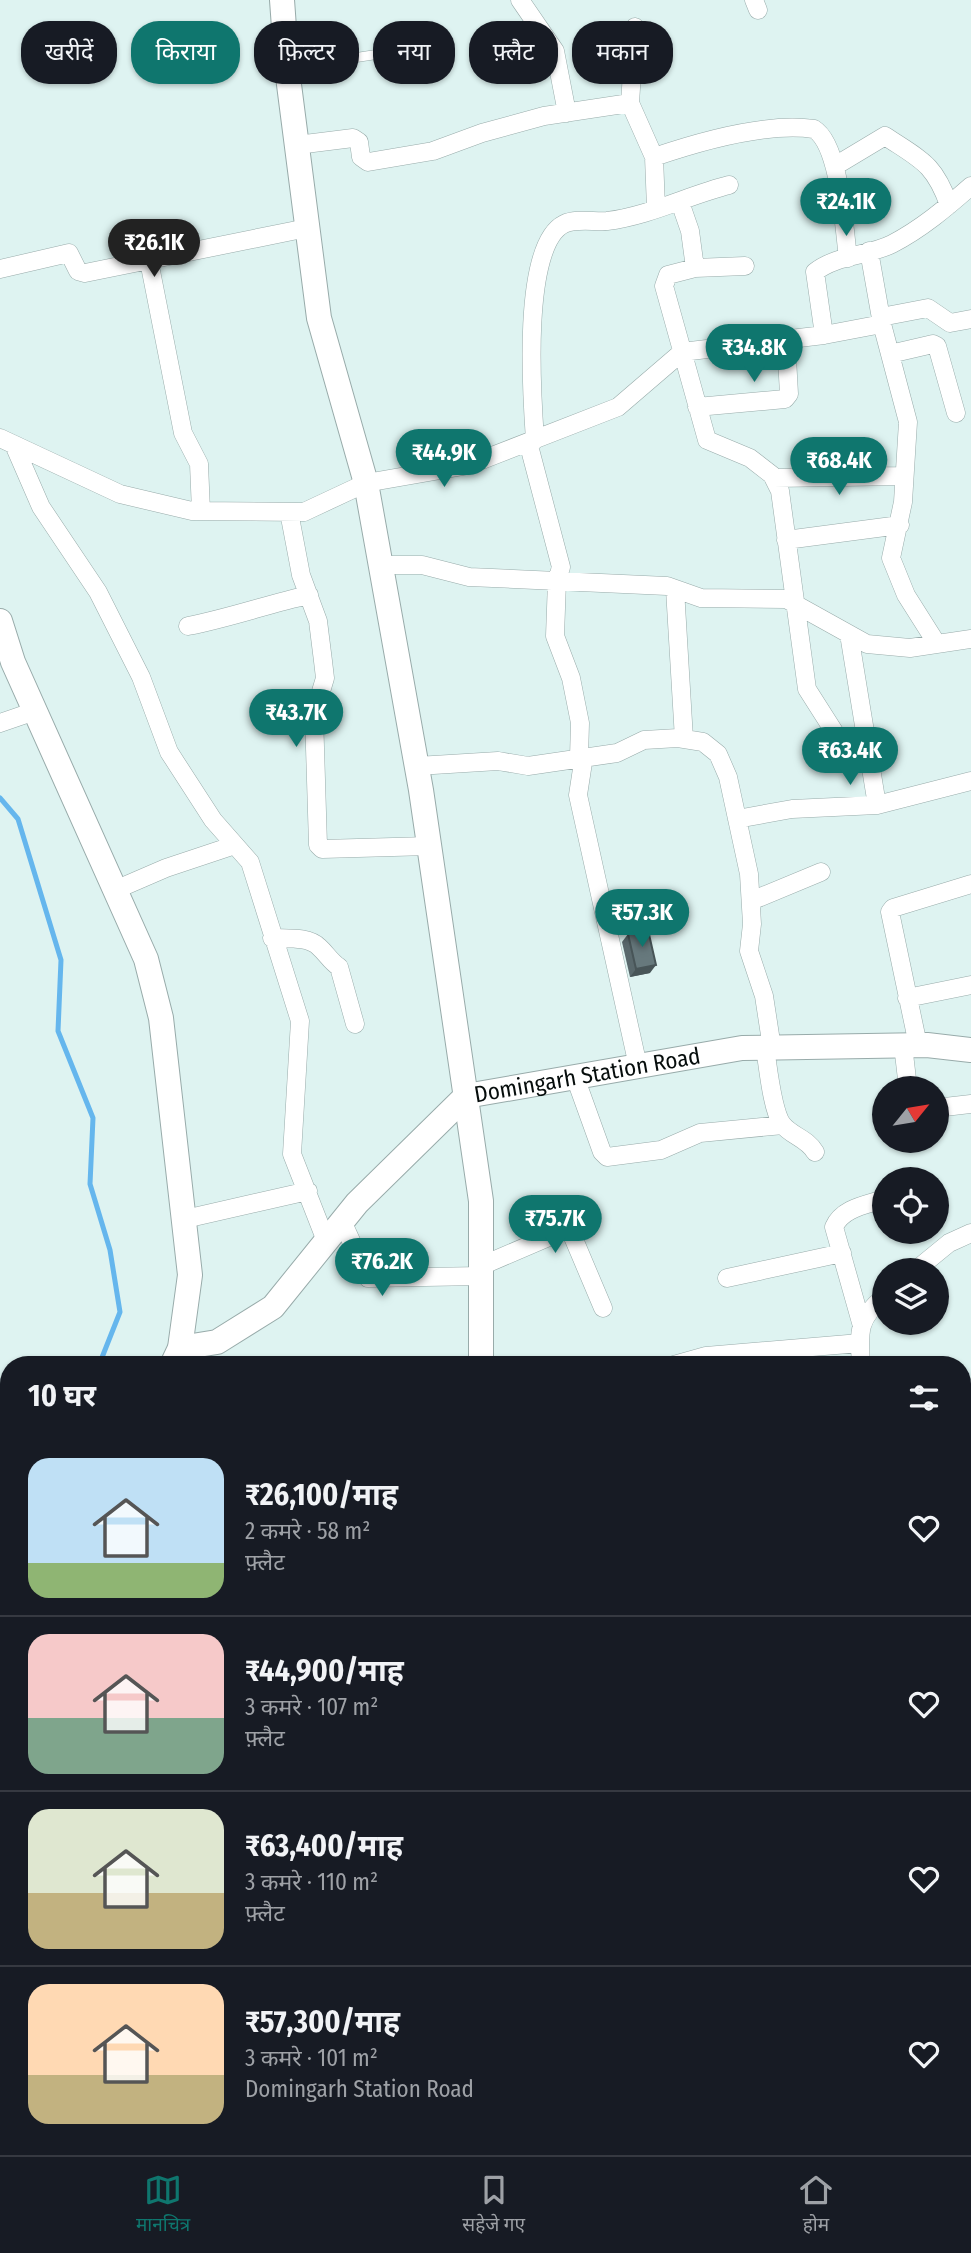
<!DOCTYPE html>
<html lang="hi">
<head>
<meta charset="utf-8">
<style>
  :root { --surface:#171b24; --page:#242831; --text:#f1f3f6; --muted:#9ea1a6; --line:#363941; --accent:#0f766e }
  body { margin:0; font-family:"Fira Sans Condensed","Noto Sans Devanagari",sans-serif; background:var(--page); color:var(--text); height:100vh; display:flex; flex-direction:column; font-size:26px; white-space:nowrap }
  * { box-sizing:border-box; margin:0 }
  p { font-size:23px; color:var(--muted) }
  .icon { flex:none; width:38px; height:38px; fill:none; stroke:currentColor; stroke-width:2; stroke-linecap:round; stroke-linejoin:round }
  .map { position:relative; flex:1; overflow:hidden }
  .panel { position:absolute; left:0px; top:1356px; width:971px; height:800px; display:flex; flex-direction:column; background:var(--surface); border-radius:28px 28px 0 0; box-shadow:0 2px 5px #0004 }
  .panel>* { flex:none }
  .banner { position:absolute; left:21px; top:21px; width:929px; height:63px; display:flex; gap:14px }
  .needle { width:46px; rotate:60deg }
  .tools { position:absolute; left:872px; top:1076px; display:grid; gap:14px }
  .tools a { display:grid; place-items:center; width:77px; height:77px; border-radius:50%; background:var(--surface); box-shadow:0 2px 5px #0004; font-size:35px }
  .price { position:absolute; translate:-50% -60px; padding:0 16px; border-radius:24px; background:var(--accent); color:#fff; font-size:23px; line-height:46px; filter:drop-shadow(0 2px 4px #0008) }
  .price::after { content:''; position:absolute; left:50%; top:42px; width:21px; height:16px; margin-left:-10px; background:inherit; clip-path:polygon(0 0,100% 0,50% 100%) }
  .price.on { background:#222; color:#fff }
  ul { padding:0; list-style:none }
  li { display:flex; align-items:center; gap:21px; height:175px; padding:0 28px }
  li+li { border-top:2px solid var(--line) }
  li span { display:grid; place-items:center; flex:none; width:196px; height:140px; border-radius:21px; color:#555 }
  li>.icon { margin-inline-start:auto }
  span .icon { width:84px; height:84px; fill:#fffc; stroke-width:1 }
  li b { font-size:30px }
  h2 { display:flex; justify-content:space-between; align-items:center; height:84px; padding:0 28px; font-size:30px }
  .pill { padding:0 24px; border-radius:28px; background:var(--surface); box-shadow:0 2px 5px #0004; font-size:24px; line-height:63px }
  .pill.on { background:var(--accent); color:#fff }
  .tabs { display:flex; justify-content:space-around; align-items:center; height:98px; border-top:2px solid var(--line); background:var(--surface); font-size:19px; color:var(--muted) }
  .tabs a { display:grid; justify-items:center; gap:4px }
  .tabs .on { color:var(--accent) }
  .map>svg:first-child { display:block }
  .lines { fill:none; stroke-linecap:round; stroke-linejoin:round }
  .stream { stroke:#65b6ed; stroke-width:5 }
  .lane-casing { stroke:#98abaa; stroke-width:10 }
  .street-casing { stroke:#98abaa; stroke-width:19 }
  .secondary-casing { stroke:#98abaa; stroke-width:26 }
  .lane { stroke:#fff; stroke-width:9 }
  .street { stroke:#fff; stroke-width:18 }
  .secondary { stroke:#fff; stroke-width:24 }
  .wall { fill:#59686c }
  .shaded-wall { fill:#485558 }
  .building { fill:#67797d; stroke:#485558; stroke-width:2 }
  .labels { text-anchor:middle; stroke-width:5; stroke-linejoin:round; paint-order:stroke }
  .street-label { font-size:23px; fill:#060d0c; stroke:#fff }
</style>
</head>
<body>
<div class="map">
<svg width="971" height="2155" viewBox="0 0 971 2155">
  <rect width="100%" height="100%" fill="#def3f1"/>
  <g class="lines">
    <!-- stream -->
    <path class="stream" d="M0,798L18,819L61,960L58,1031L93,1118L90,1184L110,1250L120,1312L99,1365
      M569,2147L581,2155"/>
    <defs>
      <path id="lane" d="M288,68L425,47"/>
      <path id="street" d="M520,0L555,51L567,113
        M754,0L758,10
        M635,27L630,103L654,157L656,208
        M297,145L353,138L359,142L361,157L368,162L433,151L482,133L544,116L630,103
        M654,157C698,142 766,122 814,129C840,145 844,228 848,258
        M835,166L885,136C921,160 934,163 949,205
        M680,202L690,231L695,268
        M869,251L882,324L908,422L903,502L891,558L906,595L937,644
        M149,261L183,433L199,464L201,511
        M745,266L695,268L668,275L664,286L707,440L750,458L772,475L780,491L807,689L835,733
        M0,269L69,253L78,271L85,273L307,228
        M881,317L928,308L950,323L971,319
        M824,335L815,272C836,255 868,256 892,244C921,229 946,208 971,186
        M890,354L933,344L937,346L956,413
        M697,407L785,399L789,394L786,340
        M0,438L120,494L192,511L304,512L366,483L469,465L618,407L682,352L824,335L882,324
        M535,440C532,398 521,245 564,224C576,218 594,222 607,221C649,216 689,195 729,185
        M528,442L561,567L557,581L555,636L571,678L580,723L579,757
        M14,445L41,507L98,592L141,677L169,752L213,820L250,862L300,1021L292,1154L326,1241
        M774,478L904,476
        M289,512L301,575L318,621L323,661L325,678L314,715L318,845L322,849L429,846
        M786,540L900,525
        M382,565H422L469,577L667,586L701,598L786,599L867,644L910,648L971,639
        M675,589L684,739
        M188,626C230,618 268,604 309,595
        M849,634L877,805
        M0,723L35,711
        M584,756L578,795L638,1066
        M417,766L498,761L528,766L617,753L644,740L678,738L703,742L718,754L728,777L749,874L752,924L749,951L764,996L772,1048
        M737,819L792,809L877,805L971,781
        M115,890L166,868L235,845
        M751,901L821,872
        M272,938C286,939 308,936 319,947C327,954 330,961 339,967L355,1024
        M907,998L971,985
        M903,1045L908,1088
        M918,1045L890,912L893,908L971,884
        M765,1048C768,1066 772,1110 782,1124C791,1136 807,1138 815,1152
        M575,1077L602,1152L607,1157L661,1150L700,1133L783,1125
        M936,1108L971,1104
        M185,1219L308,1191
        M342,1221L368,1278L481,1276
        M481,1266L565,1230H570L603,1308
        M916,1270L949,1243L971,1233
        M727,1278L842,1253
        M862,1326L834,1227C842,1208 866,1205 884,1199
        M674,1365L706,1356L860,1343
        M861,1365C859,1332 857,1319 884,1297
        M962,1562L971,1560
        M0,1762H9
        M962,1815L971,1821
        M962,1997H971
        M0,2030H9
        M962,2106L971,2104
        M526,2147L538,2155"/>
      <g id="secondary">
        <path d="M282,0L287,69L319,318L366,483L421,790L481,1201V1365"/>
        <path d="M0,621L13,662L146,959L161,1018L190,1275L180,1348L172,1365"/>
        <path id="s1" d="M180,1348L217,1342L273,1307L357,1203L466,1096L742,1048L927,1045L971,1050"/>
        <path d="M698,2147L705,2155"/>
        <path d="M75,2155V2147"/>
      </g>
    </defs>
    <!-- lane casing -->
    <use href="#lane" class="lane-casing"/>
    <!-- street casing -->
    <use href="#street" class="street-casing"/>
    <!-- secondary casing -->
    <use href="#secondary" class="secondary-casing"/>
    <!-- lane -->
    <use href="#lane" class="lane"/>
    <!-- street -->
    <use href="#street" class="street"/>
    <!-- secondary -->
    <use href="#secondary" class="secondary"/>
  </g>
  <!-- wall -->
  <path class="wall" d="M628,934L650,973L630,977L622,942Z"/>
  <!-- shaded-wall -->
  <path class="shaded-wall" d="M656,965L650,973L630,977L636,969Z"/>
  <!-- building -->
  <path class="building" d="M648,930L656,965L636,969L628,934Z"/>
  <g class="labels">
    <!-- street labels -->
    <g class="street-label">
      <text dy="8" stroke="none"><textPath href="#s1" startOffset="513">Domingarh Station Road</textPath></text>
    </g>
  </g>
</svg>
<div class="tools">
<a><svg class="needle" viewBox="-14 -14 28 28"><path d="M0-13l5 13h-10z" fill="#e53935"/><path d="M0 13l5-13h-10z" fill="#9ea1a6"/></svg></a>
<a><svg class="icon" aria-label="locate" viewBox="0 0 24 24"><circle cx="12" cy="12" r="6"/><path d="M12 2v4M12 18v4M2 12h4M18 12h4"/></svg></a>
<a><svg class="icon" aria-label="layers" viewBox="0 0 24 24"><path d="M12 4l9 5-9 5-9-5zM3 14l9 5 9-5"/></svg></a>
</div>
<b class="price" style="left:846px;top:238px">₹24.1K</b>
<b class="price on" style="left:154px;top:279px">₹26.1K</b>
<b class="price" style="left:754px;top:384px">₹34.8K</b>
<b class="price" style="left:444px;top:489px">₹44.9K</b>
<b class="price" style="left:839px;top:497px">₹68.4K</b>
<b class="price" style="left:296px;top:749px">₹43.7K</b>
<b class="price" style="left:850px;top:787px">₹63.4K</b>
<b class="price" style="left:642px;top:949px">₹57.3K</b>
<b class="price" style="left:555px;top:1255px">₹75.7K</b>
<b class="price" style="left:382px;top:1298px">₹76.2K</b>
<div class="banner">
<a class="pill">खरीदें</a>
<a class="pill on">किराया</a>
<a class="pill">फ़िल्टर</a>
<a class="pill">नया</a>
<a class="pill">फ़्लैट</a>
<a class="pill">मकान</a>
</div>
<section class="panel">
<h2>10 घर<svg class="icon" aria-label="filters" viewBox="0 0 24 24"><path d="M4 7h16M4 17h16"/><circle cx="9" cy="7" r="2"/><circle cx="15" cy="17" r="2"/></svg></h2>
<ul>
<li><span style="background:linear-gradient(#bfe0f5 75%,#8fb573 0)"><svg class="icon" aria-label="home" viewBox="0 0 24 24"><path d="M3 11l9-7 9 7M6 9v11h12V9"/></svg></span><div><b>₹26,100/माह</b><p>2 कमरे · 58 m²</p><p>फ़्लैट</p></div><svg class="icon" aria-label="heart" viewBox="0 0 24 24"><path d="M12 20l-8-8c-3-5 5-10 8-4 3-6 11-1 8 4z"/></svg></li>
<li><span style="background:linear-gradient(#f6c9c9 60%,#7fa58c 0)"><svg class="icon" aria-label="home" viewBox="0 0 24 24"><path d="M3 11l9-7 9 7M6 9v11h12V9"/></svg></span><div><b>₹44,900/माह</b><p>3 कमरे · 107 m²</p><p>फ़्लैट</p></div><svg class="icon" aria-label="heart" viewBox="0 0 24 24"><path d="M12 20l-8-8c-3-5 5-10 8-4 3-6 11-1 8 4z"/></svg></li>
<li><span style="background:linear-gradient(#dfe7d0 60%,#c2b280 0)"><svg class="icon" aria-label="home" viewBox="0 0 24 24"><path d="M3 11l9-7 9 7M6 9v11h12V9"/></svg></span><div><b>₹63,400/माह</b><p>3 कमरे · 110 m²</p><p>फ़्लैट</p></div><svg class="icon" aria-label="heart" viewBox="0 0 24 24"><path d="M12 20l-8-8c-3-5 5-10 8-4 3-6 11-1 8 4z"/></svg></li>
<li><span style="background:linear-gradient(#ffd9b3 65%,#c2b280 0)"><svg class="icon" aria-label="home" viewBox="0 0 24 24"><path d="M3 11l9-7 9 7M6 9v11h12V9"/></svg></span><div><b>₹57,300/माह</b><p>3 कमरे · 101 m²</p><p>Domingarh Station Road</p></div><svg class="icon" aria-label="heart" viewBox="0 0 24 24"><path d="M12 20l-8-8c-3-5 5-10 8-4 3-6 11-1 8 4z"/></svg></li>
</ul>
</section>
</div>
<nav class="tabs">
<a class="on"><svg class="icon" aria-label="map" viewBox="0 0 24 24"><path d="M3 6l6-2 6 2 6-2v14l-6 2-6-2-6 2zM9 4v14M15 6v14"/></svg>मानचित्र</a>
<a><svg class="icon" aria-label="saved" viewBox="0 0 24 24"><path d="M7 4h10v16l-5-4-5 4z"/></svg>सहेजे गए</a>
<a><svg class="icon" aria-label="home" viewBox="0 0 24 24"><path d="M3 11l9-7 9 7M6 9v11h12V9"/></svg>होम</a>
</nav>
</body>
</html>
